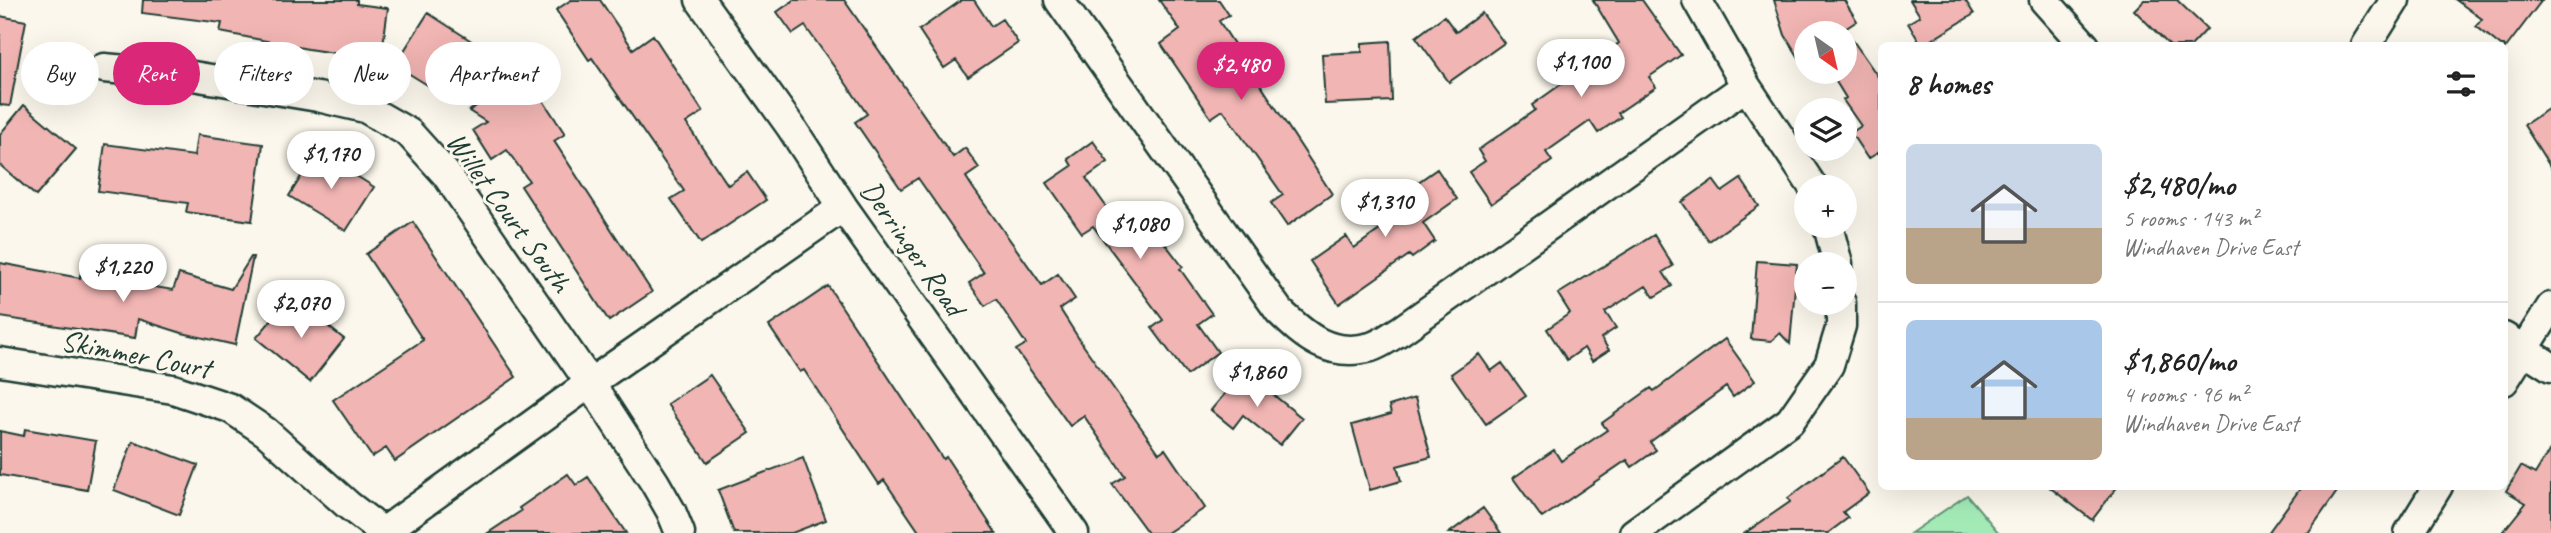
<!DOCTYPE html>
<html lang="en">
<head>
<meta charset="utf-8">
<style>
  :root { --surface:#fff; --page:#f2f2f2; --text:#222; --muted:#767676; --line:#e0e0e0; --accent:#db2777 }
  body { margin:0; font-family:Caveat,sans-serif; background:var(--page); color:var(--text); height:100vh; display:flex; flex-direction:column; font-size:26px; white-space:nowrap }
  * { box-sizing:border-box; margin:0 }
  p { font-size:23px; color:var(--muted) }
  .icon { flex:none; width:38px; height:38px; fill:none; stroke:currentColor; stroke-width:2; stroke-linecap:round; stroke-linejoin:round }
  .map { position:relative; flex:1; overflow:hidden }
  .sheet { position:absolute; left:1878px; top:42px; width:630px; height:448px; display:flex; flex-direction:column; background:var(--surface); border-radius:10px; box-shadow:0 7px 28px #0002 }
  .sheet>* { flex:none }
  .guide { position:absolute; left:21px; top:42px; width:665px; height:63px; display:flex; gap:14px }
  .needle { width:46px; rotate:146deg }
  .controls { position:absolute; left:1794px; top:21px; display:grid; gap:14px }
  .controls a { display:grid; place-items:center; width:63px; height:63px; border-radius:50%; background:var(--surface); box-shadow:0 7px 28px #0002; font-size:35px }
  .price { position:absolute; translate:-50% -60px; padding:0 16px; border-radius:24px; background:#fff; color:#222; font-size:23px; line-height:46px; filter:drop-shadow(0 2px 4px #0008) }
  .price::after { content:''; position:absolute; left:50%; top:42px; width:21px; height:16px; margin-left:-10px; background:inherit; clip-path:polygon(0 0,100% 0,50% 100%) }
  .price.selected { background:var(--accent); color:#fff }
  ul { padding:0; list-style:none }
  li { display:flex; align-items:center; gap:21px; height:175px; padding:0 28px }
  li+li { border-top:2px solid var(--line) }
  li span { display:grid; place-items:center; flex:none; width:196px; height:140px; border-radius:10px; color:#555 }
  li>.icon { margin-inline-start:auto }
  span .icon { width:84px; height:84px; fill:#fffc; stroke-width:1 }
  li b { font-size:30px }
  h2 { display:flex; justify-content:space-between; align-items:center; height:84px; padding:0 28px; font-size:30px }
  .chip { padding:0 24px; border-radius:32px; background:var(--surface); box-shadow:0 7px 28px #0002; font-size:24px; line-height:63px }
  .chip.selected { background:var(--accent); color:#fff }
  .map>svg:first-child { display:block }
  .green { fill:#a4eab7; stroke:#629476; stroke-width:2 }
  .building { fill:#f1b5b3; stroke:#1f3d34; stroke-width:2 }
  .lines { fill:none; stroke-linecap:round; stroke-linejoin:round }
  .minor-casing { stroke:#1f3d34; stroke-width:33 }
  .minor { stroke:#fbf7ec; stroke-width:28 }
  .labels { text-anchor:middle; stroke-width:6; stroke-linejoin:round; paint-order:stroke }
  .street-label { font-size:30px; fill:#1f3d34; stroke:#fbf7ec }
</style>
</head>
<body>
<div class="map">
<svg width="2551" height="533" viewBox="0 0 2551 533">
  <rect width="100%" height="100%" fill="#fbf7ec"/>
  <filter id="ink" filterUnits="userSpaceOnUse"><feTurbulence type="fractalNoise" baseFrequency=".0143" numOctaves="2"/><feDisplacementMap in="SourceGraphic" scale="14" xChannelSelector="R" yChannelSelector="G"/><feConvolveMatrix kernelMatrix="1 2 1 2 8 2 1 2 1" color-interpolation-filters="sRGB"/></filter>
  <g filter="url(#ink)">
    <!-- green -->
    <path class="green" d="M1967,495L1999,533H1911Z"/>
    <!-- building -->
    <path class="building" d="M143,0H357V4L388,8L381,60L308,49L220,32L222,23L142,13Z
      M571,0H600L633,49L653,35L703,112L686,123L728,185L747,172L766,200L701,243L671,199L684,191L592,58L589,60L556,10Z
      M794,0H844L953,157L965,148L979,168L966,177L973,188L1042,285L1058,274L1075,299L1060,309L1081,342L1159,453L1165,449L1205,508L1167,533H1148L1112,484L1125,476L1084,416L1070,426L1016,350L1026,344L996,299L985,306L969,283L984,273L918,178L901,189L855,122L867,114L845,82L805,26L793,34L777,12Z
      M962,0H974L991,26L1002,19L1018,43L968,77L956,60L944,68L919,30Z
      M1159,0H1219L1229,15L1219,21L1332,194L1287,226L1271,203L1283,195L1223,110L1211,118L1161,44L1180,30Z
      M1593,0H1642L1681,55L1649,77L1656,87L1618,113L1621,117L1598,133L1590,121L1546,152L1552,161L1491,204L1469,172L1485,161L1478,150L1535,110L1532,105L1619,43Z
      M1774,0H1844L1857,21L1845,29L1881,81V155L1879,152L1868,159L1851,133L1861,126L1843,100L1846,98L1830,72H1844V29L1838,33H1806V69L1785,35Z
      M1910,0H1965L1974,14L1922,46L1908,23L1920,16Z
      M2144,0H2177L2207,29L2191,46H2170L2134,10Z
      M2456,0H2542L2505,49L2504,46H2501L2476,26L2482,19Z
      M428,13L487,51L455,102L395,65Z
      M1482,13L1504,43L1449,82L1416,37L1444,16L1456,32Z
      M0,16L26,21L10,106L0,105Z
      M1390,41L1392,101L1325,104L1322,54L1362,52V43Z
      M525,73L565,134L554,141L652,292L609,321L521,186L529,181L507,150L492,160L473,130L486,122L469,111Z
      M24,105L76,149L36,196L0,165V134Z
      M2551,107V168L2524,125Z
      M197,135L263,144L252,221L186,212L188,203L98,191L105,144L194,156Z
      M1093,141L1108,162L1086,178L1120,226L1140,211L1183,267L1180,269L1212,314L1198,324L1218,352L1187,375L1152,328L1163,320L1093,226L1082,233L1047,183L1072,166L1068,159Z
      M317,151L374,187L346,231L289,196Z
      M1437,169L1457,199L1423,223L1435,241L1412,258L1409,255L1339,304L1310,261L1346,236L1354,248L1388,224L1378,210Z
      M1741,179L1759,206L1709,241L1682,202L1713,180L1722,192Z
      M413,222L516,377L395,461L386,448L372,457L333,400L423,340L366,254Z
      M1654,235L1673,266L1663,272L1672,286L1654,297L1646,286L1605,312L1616,328L1601,338L1609,350L1592,361L1584,348L1567,360L1547,329L1570,313L1558,294Z
      M251,257H253L235,345L182,333L138,319L135,338L0,317V263L80,278V275L173,290L179,274L231,289Z
      M1757,261L1797,264L1790,344L1780,333L1771,341L1751,339Z
      M828,286L943,459L946,457L996,533H920L884,480L879,484L804,370L800,372L769,326Z
      M296,301L344,339L310,382L256,338L275,316Z
      M1725,339L1755,381L1733,397L1726,387L1650,442L1656,450L1632,467L1627,460L1542,518L1513,478L1554,450L1561,461L1607,430L1602,423L1651,388L1654,391Z
      M1479,354L1491,371L1502,363L1526,396L1486,424L1451,374Z
      M1244,371L1302,418L1280,445L1243,415L1233,428L1211,410Z
      M710,375L750,433L707,462L667,404Z
      M1415,398L1431,457L1397,466L1401,481L1370,490L1352,425L1391,414L1389,406Z
      M25,429L96,441L87,490L0,475V431L24,436Z
      M133,441L198,465L179,515L114,490Z
      M2551,448V533H2502L2526,503L2506,491L2521,466L2535,474Z
      M1843,457L1869,493L1843,512L1848,518L1828,533H1745L1790,502L1788,498Z
      M803,458L826,520L792,533H734L718,490Z
      M568,474L576,485L588,477L626,533H488L521,511L519,508Z
      M2048,486H2118L2092,520Z
      M2302,486H2341L2308,533H2268Z
      M1483,508L1501,533H1449Z"/>
    <g class="lines">
      <defs>
        <path id="minor" d="M700,0L791,127L843,207L1074,533
          M1059,0L1279,311C1306,337 1330,358 1371,347C1381,344 1391,336 1400,331L1746,86
          M1697,0L1746,86L1813,187
          M2044,0L2085,46
          M2366,46L2395,0
          M104,68L193,76L318,97L365,108L409,133L446,174L590,383L655,483L671,511L680,533
          M1828,226L1838,264
          M2504,337L2551,367
          M0,362L173,389L230,408L266,432L348,505L383,532
          M2504,381L2551,307
          M382,533L590,383L843,207
          M1634,533L1790,421L1829,365L1841,326V303
          M2409,533L2438,486"/>
      </defs>
      <!-- minor casing -->
      <use href="#minor" class="minor-casing"/>
      <!-- minor -->
      <use href="#minor" class="minor"/>
    </g>
  </g>
  <g class="labels">
    <!-- street labels -->
    <g class="street-label">
      <text transform="translate(509 212) rotate(54)" y="10">Willet Court South</text>
      <text transform="translate(913 248) rotate(55)" y="10">Derringer Road</text>
      <text transform="translate(136 354) rotate(11)" y="10">Skimmer Court</text>
    </g>
  </g>
</svg>
<div class="controls">
<a><svg class="needle" viewBox="-14 -14 28 28"><path d="M0-13l5 13h-10z" fill="#e53935"/><path d="M0 13l5-13h-10z" fill="#767676"/></svg></a>
<a><svg class="icon" aria-label="layers" viewBox="0 0 24 24"><path d="M12 4l9 5-9 5-9-5zM3 14l9 5 9-5"/></svg></a>
<a>+</a>
<a>−</a>
</div>
<b class="price" style="left:1581px;top:99px">$1,100</b>
<b class="price selected" style="left:1241px;top:102px">$2,480</b>
<b class="price" style="left:331px;top:191px">$1,170</b>
<b class="price" style="left:1385px;top:239px">$1,310</b>
<b class="price" style="left:1140px;top:261px">$1,080</b>
<b class="price" style="left:123px;top:304px">$1,220</b>
<b class="price" style="left:301px;top:340px">$2,070</b>
<b class="price" style="left:1257px;top:409px">$1,860</b>
<div class="guide">
<a class="chip">Buy</a>
<a class="chip selected">Rent</a>
<a class="chip">Filters</a>
<a class="chip">New</a>
<a class="chip">Apartment</a>
</div>
<section class="sheet">
<h2>8 homes<svg class="icon" aria-label="filters" viewBox="0 0 24 24"><path d="M4 7h16M4 17h16"/><circle cx="9" cy="7" r="2"/><circle cx="15" cy="17" r="2"/></svg></h2>
<ul>
<li><span style="background:linear-gradient(#c9d6e8 60%,#b9a48a 0)"><svg class="icon" aria-label="home" viewBox="0 0 24 24"><path d="M3 11l9-7 9 7M6 9v11h12V9"/></svg></span><div><b>$2,480/mo</b><p>5 rooms · 143 m²</p><p>Windhaven Drive East</p></div></li>
<li><span style="background:linear-gradient(#a9c7e8 70%,#b9a48a 0)"><svg class="icon" aria-label="home" viewBox="0 0 24 24"><path d="M3 11l9-7 9 7M6 9v11h12V9"/></svg></span><div><b>$1,860/mo</b><p>4 rooms · 96 m²</p><p>Windhaven Drive East</p></div></li>
</ul>
</section>
</div>
</body>
</html>
